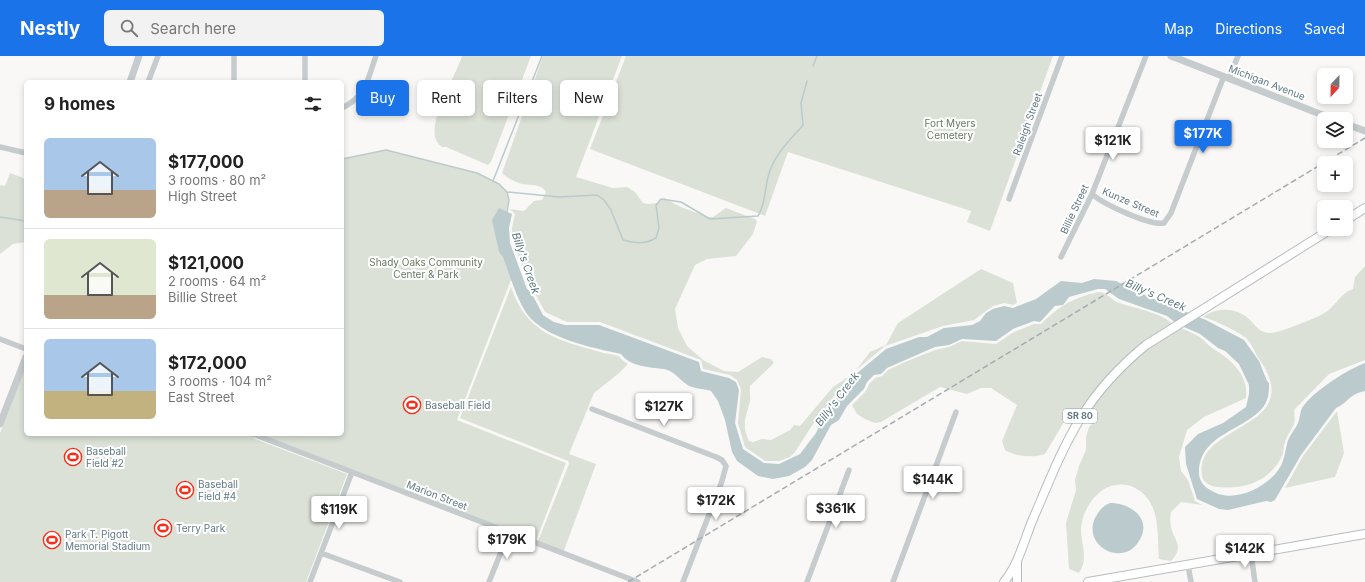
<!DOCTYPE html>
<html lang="en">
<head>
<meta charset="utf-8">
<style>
  :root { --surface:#fff; --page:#f2f2f2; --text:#222; --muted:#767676; --line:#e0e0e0; --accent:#1a73e8 }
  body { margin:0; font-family:Inter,sans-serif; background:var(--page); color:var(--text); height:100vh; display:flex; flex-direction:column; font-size:15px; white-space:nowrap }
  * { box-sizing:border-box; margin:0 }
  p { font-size:13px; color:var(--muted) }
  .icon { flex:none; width:22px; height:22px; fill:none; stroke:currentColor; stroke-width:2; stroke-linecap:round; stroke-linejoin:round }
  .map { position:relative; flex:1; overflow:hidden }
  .side { position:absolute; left:24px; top:24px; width:320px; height:356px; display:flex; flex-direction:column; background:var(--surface); border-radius:6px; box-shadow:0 2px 6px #0003 }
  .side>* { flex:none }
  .banner { position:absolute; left:356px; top:24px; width:380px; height:36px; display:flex; gap:8px }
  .needle { width:26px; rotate:202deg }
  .tools { position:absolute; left:1317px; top:12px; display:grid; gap:8px }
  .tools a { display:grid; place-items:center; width:36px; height:36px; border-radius:6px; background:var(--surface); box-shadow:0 2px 6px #0003; font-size:20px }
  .price { position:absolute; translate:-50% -34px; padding:0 9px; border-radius:4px; background:#fff; color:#222; font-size:13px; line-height:26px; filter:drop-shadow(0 1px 2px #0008) }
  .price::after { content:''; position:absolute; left:50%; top:24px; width:12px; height:9px; margin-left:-6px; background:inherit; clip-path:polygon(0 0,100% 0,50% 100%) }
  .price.on { background:var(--accent); color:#fff }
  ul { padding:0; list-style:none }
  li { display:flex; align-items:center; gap:12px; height:100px; padding:0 20px }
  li+li { border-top:1px solid var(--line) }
  li span { display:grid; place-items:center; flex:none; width:112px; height:80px; border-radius:6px; color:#555 }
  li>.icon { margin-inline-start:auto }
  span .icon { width:48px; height:48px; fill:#fffc; stroke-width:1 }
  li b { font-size:17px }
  h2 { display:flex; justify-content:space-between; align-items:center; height:48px; padding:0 20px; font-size:17px }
  .tag { padding:0 14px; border-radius:6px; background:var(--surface); box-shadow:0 2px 6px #0003; font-size:14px; line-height:36px }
  .tag.on { background:var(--accent); color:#fff }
  header { display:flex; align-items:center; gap:24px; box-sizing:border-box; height:56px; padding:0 20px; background:var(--accent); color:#fff }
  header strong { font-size:19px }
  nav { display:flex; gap:22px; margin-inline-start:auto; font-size:14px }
  .search { width:280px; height:36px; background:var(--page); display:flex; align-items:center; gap:10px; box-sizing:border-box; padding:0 14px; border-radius:6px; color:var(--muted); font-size:15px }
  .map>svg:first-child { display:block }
  .green { fill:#dbe1d6 }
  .water { fill:#bbcbcd }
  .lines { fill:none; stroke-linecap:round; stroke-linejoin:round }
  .stream { stroke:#bbcbcd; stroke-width:1.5 }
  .primary-casing { stroke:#b6bdc0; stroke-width:10 }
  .minor { stroke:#c6cbce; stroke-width:5.5 }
  .tertiary { stroke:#c6cbce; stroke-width:7 }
  .primary { stroke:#fff; stroke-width:8 }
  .rail { stroke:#a3adb2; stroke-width:1.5; stroke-dasharray:6 3; stroke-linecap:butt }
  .labels { text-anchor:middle; stroke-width:4; stroke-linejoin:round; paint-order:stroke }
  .shield { fill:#fff; stroke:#90a1a9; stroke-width:1 }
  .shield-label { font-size:9px; font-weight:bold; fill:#607984 }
  .street-label { font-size:10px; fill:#607984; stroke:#fff }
  .park-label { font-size:10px; fill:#697a60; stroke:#fff }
  .poi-label { font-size:10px; fill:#607984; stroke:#fff; text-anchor:start }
  .water-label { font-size:11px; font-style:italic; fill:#5b797e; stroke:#fff }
</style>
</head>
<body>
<header>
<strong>Nestly</strong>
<div class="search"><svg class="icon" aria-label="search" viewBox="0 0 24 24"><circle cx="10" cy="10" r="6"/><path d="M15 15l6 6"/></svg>Search here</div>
<nav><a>Map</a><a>Directions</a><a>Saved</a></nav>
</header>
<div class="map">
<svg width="1365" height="526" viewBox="0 0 1365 526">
  <rect width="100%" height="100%" fill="#f9f8f6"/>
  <!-- green -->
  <path class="green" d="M462,0H531L491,106L488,109L446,91H442C440,89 437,87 436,84C428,63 456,20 462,0Z
    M543,0H622L576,121L613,132L627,131L635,136L643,147L648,148L657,147L664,142L681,151L708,161H713L726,152L755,163L757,165L753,178L736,200L707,203L695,209L675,253L678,272L687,290L703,304L724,315L738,316L762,301L771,303L774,307L750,330C749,335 751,341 750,345C746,362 741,368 749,385L753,386L762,383L771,384L790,374L794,369L800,370L833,331L854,317L870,296L886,289L898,267L981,213L1013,227L1017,247L1013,249L1004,247L993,250L974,264L943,270L885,290L848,321L824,354L819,364L813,368L795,396L790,401L779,405H765L745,391L738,367L741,333L737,324L730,319L703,313L701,304L600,266H567L545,256L533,234L529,231L523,210L513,187L512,172L515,158L510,153L524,155L534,145L542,144L546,136C541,127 531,130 522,128C515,126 507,122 502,117Z
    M626,0H1053L990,175L967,166L971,155L788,96L765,160L590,93Z
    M386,94L477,117L499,128L507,136L509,144L503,172L516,211L457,364L566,407L536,485L259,378H342V103Z
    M10,117L26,123V186L13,188L0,198V129L5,130Z
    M1365,210V304L1329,318L1295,353C1293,358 1296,363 1294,368C1292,374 1287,379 1285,386C1283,390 1284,394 1283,398C1271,425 1245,434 1218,431C1212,431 1203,427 1202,420C1193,365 1312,375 1257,300C1254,294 1251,287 1246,282C1239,276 1212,263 1203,261C1217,251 1237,251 1250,264C1256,270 1260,277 1270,277C1276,278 1320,261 1326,256C1336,249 1342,236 1353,233L1355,221Z
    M511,231C527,278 558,284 600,296C606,298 613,298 618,300C621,302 624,306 628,308L618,318L594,337L569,398L596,408L563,497L538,485L569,408L568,405L460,362Z
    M1098,236C1107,236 1109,242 1117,246C1135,253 1158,255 1173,268C1133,297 1106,316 1078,358L1070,356L1045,398C1032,402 1017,401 1005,394L1002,385L1017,349L991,332H981L967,338L940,331L881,366L875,367L865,363L857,358L852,349L866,335L869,328L875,322L882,320L888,314L905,306L935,294L949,291L962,285L996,288L1014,276L1034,268H1041C1059,250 1073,242 1098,236Z
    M1179,271C1186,274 1195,278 1201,282C1206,286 1210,291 1215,294C1232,304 1249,320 1246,342L1204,361L1187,374L1179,401L1181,415L1188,424L1195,445L1202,449L1181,446L1171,456C1170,462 1170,469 1172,475C1178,489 1182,492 1171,505L1159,503C1157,479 1161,451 1140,435C1131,428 1122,427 1111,430C1095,435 1082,455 1081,473C1081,489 1089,502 1079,517L1069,513L1066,467L1076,434L1075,424L1079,410L1086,394V381L1089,371L1092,368L1083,362L1108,328L1148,292Z
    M26,309V378H251L254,379L253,382L347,418L306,526H0V377Z
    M1337,355L1344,397L1335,421L1285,432L1303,400Z"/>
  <!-- water -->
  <path class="water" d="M499,152L512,158L509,172L510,187L527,233L531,236L543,259L554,266L565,269H599L699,306L701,315L729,322L736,326L739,334L735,367L743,393L764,407L779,408L800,398L816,377L826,356L850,323L886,293L919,281H927L944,272L972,269L980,265L986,257L993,253L1004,250L1013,252L1036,243L1061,225L1082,227L1094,223L1116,225L1149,241L1206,264L1244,284L1259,305L1267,325L1269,327C1269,336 1269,342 1264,350C1245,375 1201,377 1199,415C1198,426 1206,433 1216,437C1236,446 1267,431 1279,413C1284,406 1285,396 1287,388C1289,379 1295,374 1298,367C1300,362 1300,356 1302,352C1313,335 1347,314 1365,307V335C1349,338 1348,347 1336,352L1301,399L1275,444L1271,446L1266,445L1228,454L1219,453L1197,443L1186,408L1185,391L1198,378L1223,367L1246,351L1249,338V329L1239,308L1225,295L1218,292L1200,278L1177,268L1167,260L1119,243L1105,233H1098L1069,241L1063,249L1055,250L1040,266L1034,265L1013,273L996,285L962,283L949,289L935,291L887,312L881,318L874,319L867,326L864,333L847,350L839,364L831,369L812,404L805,411L789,420L773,423L758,420L737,405L732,396L725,364L718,345L711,335C705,333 698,333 692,331C682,328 675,314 663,313C650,311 630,311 621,298C593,292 544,282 527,258C517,244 509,217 503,201L499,196L492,164Z
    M1110,447C1131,447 1153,463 1139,485C1123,512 1082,490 1095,462C1099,455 1102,450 1110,447Z"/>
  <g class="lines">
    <!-- stream -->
    <path class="stream" d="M813,10L817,0
      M342,103L386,94L477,117L499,128L507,136L509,144L507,157
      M493,125L542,0
      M507,136L559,141L597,139L604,144L611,154L623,184C635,187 644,189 656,182L659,172L656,149L661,143L681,146L710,163L758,160C767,146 764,127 771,112C777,96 792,82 803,69L801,47L807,25
      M0,161L26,165"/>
    <defs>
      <path id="primary" d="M1346,164L1365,152
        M1004,526C1019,508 1024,484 1033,463C1065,388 1081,342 1146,289L1331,173
        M1017,526V505
        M1088,526L1365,478"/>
    </defs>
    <!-- primary casing -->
    <use href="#primary" class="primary-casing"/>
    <!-- minor -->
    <path class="minor" d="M234,0V26
      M305,0V26
      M1229,22L1238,0
      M148,26L158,0
      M342,52C367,40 367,24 376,0
      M0,91L26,97
      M1092,138C1103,148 1150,170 1164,167L1171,157L1224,20
      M1009,143L1062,0
      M1061,201L1092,138L1146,0
      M0,283L26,293
      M592,353L716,401L722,404L726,410L722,425L683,526
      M253,378L638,526
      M321,497L400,526
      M1251,498L1255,526
      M1188,509L1191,526
      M310,526L352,416
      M489,526L509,476
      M807,526L849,414
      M893,526L956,356"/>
    <!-- tertiary -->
    <path class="tertiary" d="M1171,0L1333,63
      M130,26L139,0
      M1346,68L1365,75
      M0,368L26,301"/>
    <!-- primary -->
    <use href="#primary" class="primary"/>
    <!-- rail -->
    <path class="rail" d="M628,526L1365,82"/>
  </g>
  <!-- icons -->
  <defs>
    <symbol id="stadium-ring" viewBox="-11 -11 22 22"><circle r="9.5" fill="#fff" stroke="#f52e19" stroke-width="1.5"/><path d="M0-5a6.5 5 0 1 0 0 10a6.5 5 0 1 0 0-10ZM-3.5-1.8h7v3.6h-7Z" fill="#f52e19"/></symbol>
  </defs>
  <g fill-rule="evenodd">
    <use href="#stadium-ring" x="402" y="339" width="20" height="20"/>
    <use href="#stadium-ring" x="63" y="391" width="20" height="20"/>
    <use href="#stadium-ring" x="175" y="424" width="20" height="20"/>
    <use href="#stadium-ring" x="153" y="462" width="20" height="20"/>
    <use href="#stadium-ring" x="42" y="474" width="20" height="20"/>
  </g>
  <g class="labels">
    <!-- shield labels -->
    <rect class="shield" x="1063" y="353" width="34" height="14" rx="3"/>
    <g class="shield-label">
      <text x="1080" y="363">SR 80</text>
    </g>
    <!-- street labels -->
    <g class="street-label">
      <text transform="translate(1267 26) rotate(21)" y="4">Michigan Avenue</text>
      <text transform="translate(1027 68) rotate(-70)" y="4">Raleigh Street</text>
      <text transform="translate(1131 146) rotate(23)" y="4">Kunze Street</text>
      <text transform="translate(1074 153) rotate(-65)" y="4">Billie Street</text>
      <text transform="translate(437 439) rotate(21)" y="4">Marion Street</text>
    </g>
    <!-- park labels -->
    <g class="park-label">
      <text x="950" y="71">Fort Myers<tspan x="950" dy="12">Cemetery</tspan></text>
      <text x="426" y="210">Shady Oaks Community<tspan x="426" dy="12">Center &amp; Park</tspan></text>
    </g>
    <!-- poi labels -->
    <g class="poi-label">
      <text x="425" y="353">Baseball Field</text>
      <text x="86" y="399">Baseball<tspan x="86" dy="12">Field #2</tspan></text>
      <text x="198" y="432">Baseball<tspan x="198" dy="12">Field #4</tspan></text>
      <text x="176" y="476">Terry Park</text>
      <text x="65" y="482">Park T. Pigott<tspan x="65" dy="12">Memorial Stadium</tspan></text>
    </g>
    <!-- water labels -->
    <g class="water-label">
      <text transform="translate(526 207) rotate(71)" y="4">Billy's Creek</text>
      <text transform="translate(1156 239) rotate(23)" y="4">Billy's Creek</text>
      <text transform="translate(837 343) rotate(-53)" y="4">Billy's Creek</text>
    </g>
  </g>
</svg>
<div class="tools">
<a><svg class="needle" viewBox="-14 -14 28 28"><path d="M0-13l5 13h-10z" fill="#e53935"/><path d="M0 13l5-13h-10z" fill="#767676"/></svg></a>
<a><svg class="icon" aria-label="layers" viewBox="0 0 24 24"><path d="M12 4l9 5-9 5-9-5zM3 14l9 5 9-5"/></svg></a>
<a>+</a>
<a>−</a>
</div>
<b class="price on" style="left:1203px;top:98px">$177K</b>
<b class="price" style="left:1113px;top:105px">$121K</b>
<b class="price" style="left:664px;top:371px">$127K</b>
<b class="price" style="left:933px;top:444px">$144K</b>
<b class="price" style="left:716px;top:465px">$172K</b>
<b class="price" style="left:836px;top:473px">$361K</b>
<b class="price" style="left:339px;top:474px">$119K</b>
<b class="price" style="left:507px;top:504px">$179K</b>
<b class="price" style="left:1245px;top:513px">$142K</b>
<div class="banner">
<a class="tag on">Buy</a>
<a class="tag">Rent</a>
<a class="tag">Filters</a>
<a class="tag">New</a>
</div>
<section class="side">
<h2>9 homes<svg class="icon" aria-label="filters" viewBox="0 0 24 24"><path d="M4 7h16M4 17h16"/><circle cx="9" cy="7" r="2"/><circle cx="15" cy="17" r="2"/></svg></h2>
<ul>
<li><span style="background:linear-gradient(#a9c7e8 65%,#b9a48a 0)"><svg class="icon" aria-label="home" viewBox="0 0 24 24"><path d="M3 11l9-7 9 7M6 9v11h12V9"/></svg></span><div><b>$177,000</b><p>3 rooms · 80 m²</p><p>High Street</p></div></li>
<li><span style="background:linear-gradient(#dfe7d0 70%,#b9a48a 0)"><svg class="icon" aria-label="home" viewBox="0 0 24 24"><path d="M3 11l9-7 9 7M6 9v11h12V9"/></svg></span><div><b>$121,000</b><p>2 rooms · 64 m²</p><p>Billie Street</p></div></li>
<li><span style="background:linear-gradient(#a9c7e8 65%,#c2b280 0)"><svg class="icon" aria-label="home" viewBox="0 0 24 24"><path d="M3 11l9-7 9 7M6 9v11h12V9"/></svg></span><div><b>$172,000</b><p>3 rooms · 104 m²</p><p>East Street</p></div></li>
</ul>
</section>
</div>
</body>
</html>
